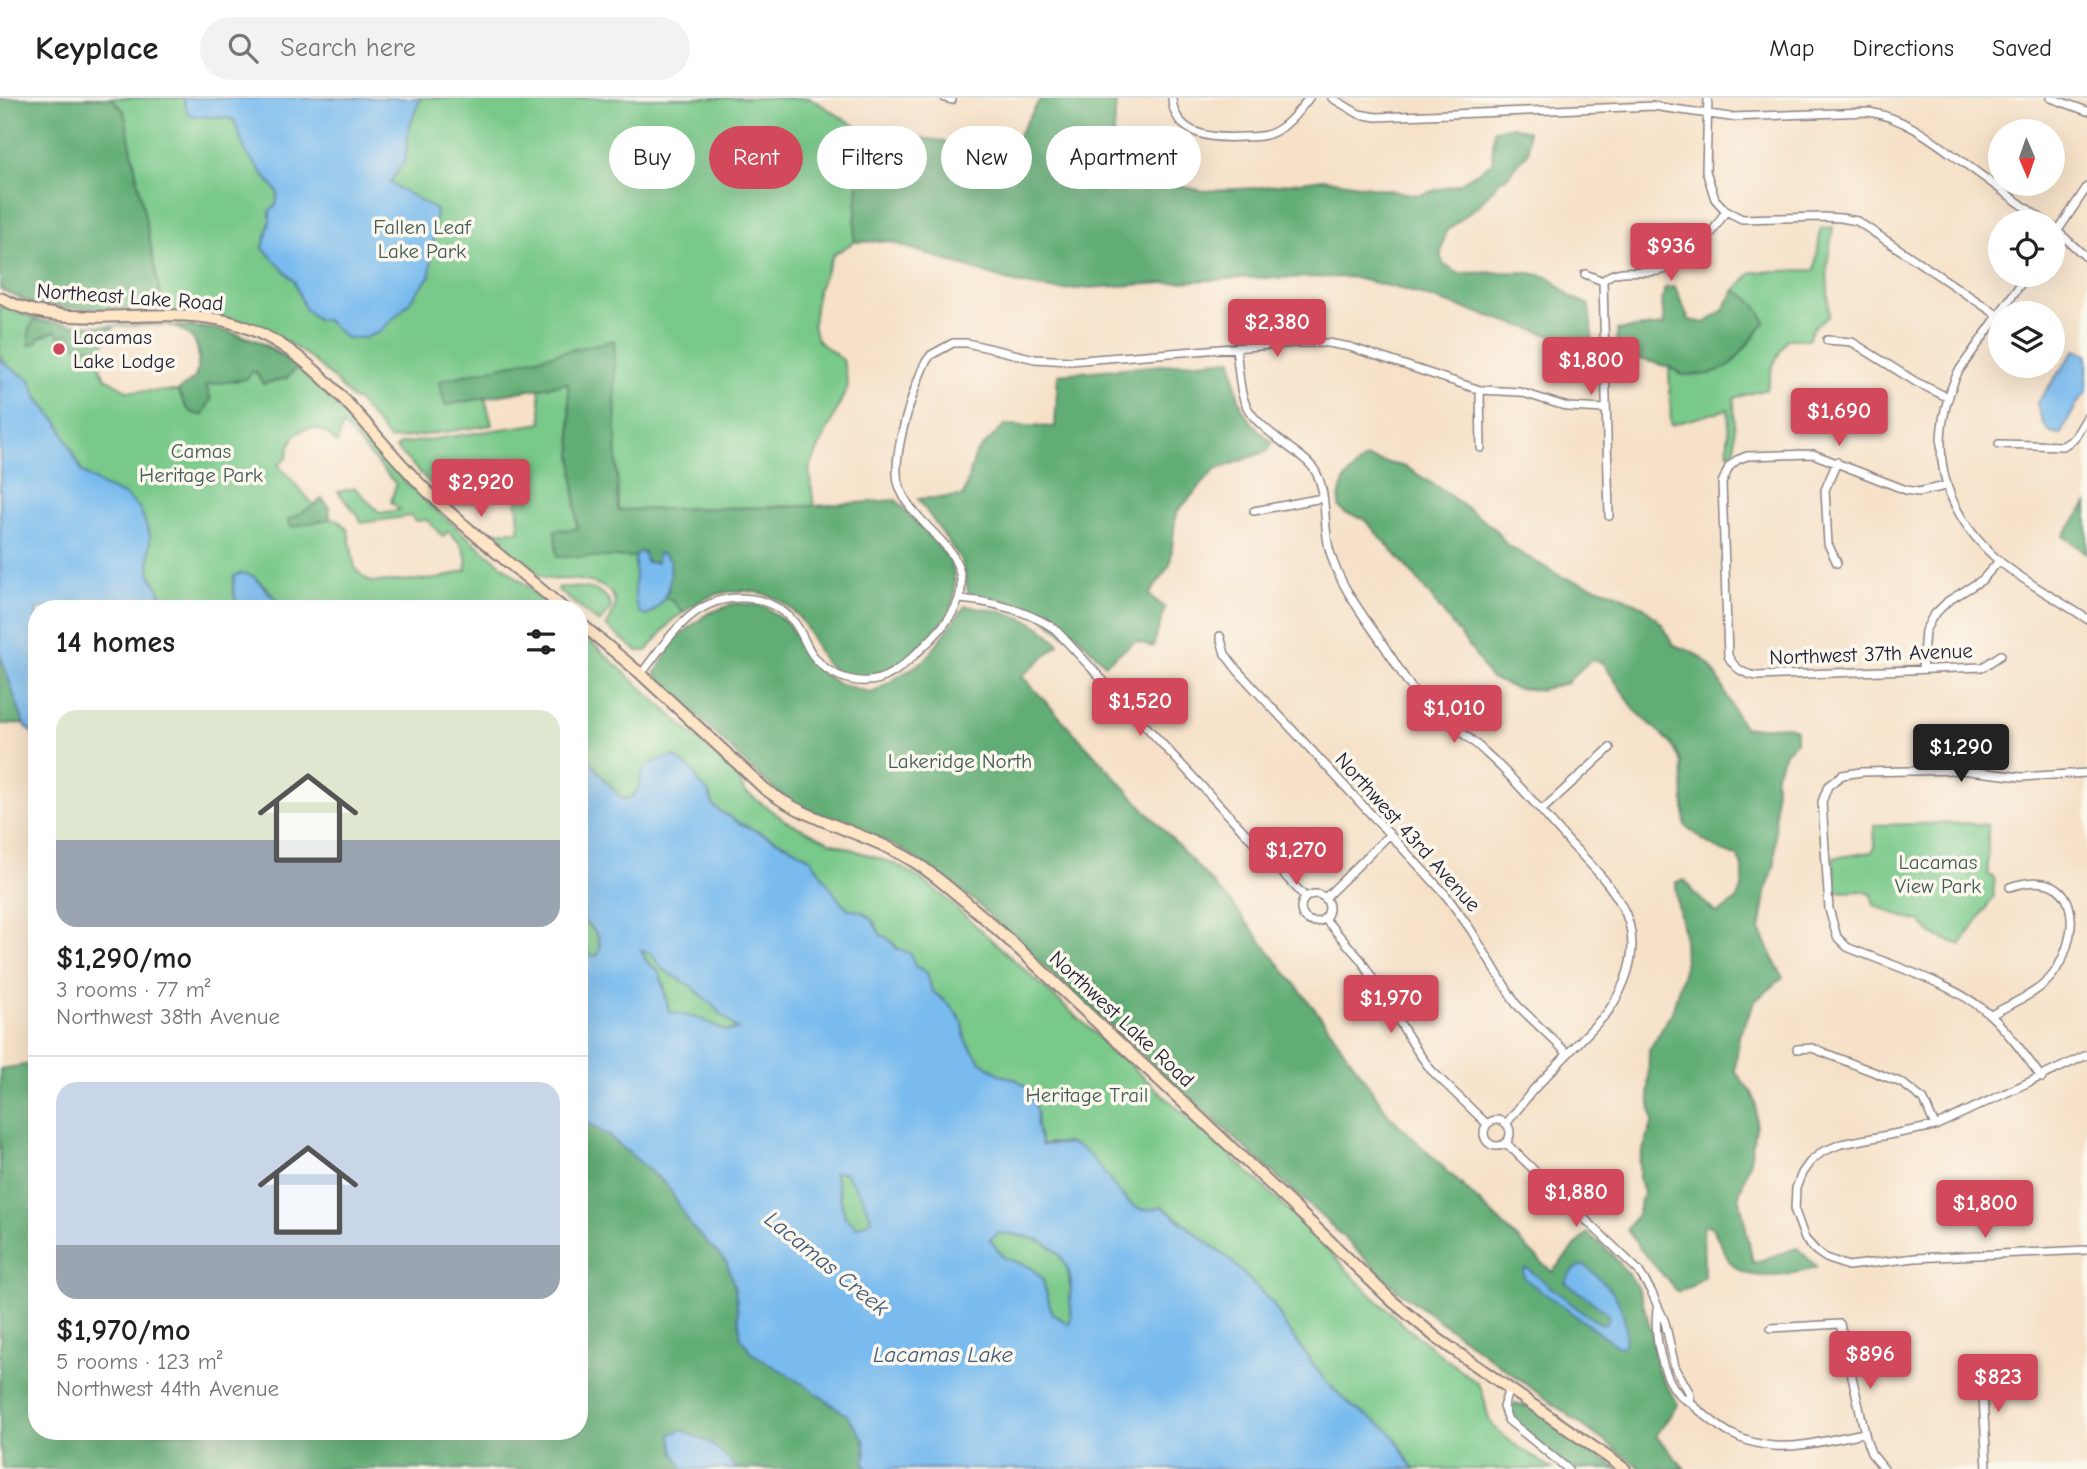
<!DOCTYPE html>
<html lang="en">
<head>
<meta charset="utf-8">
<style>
  :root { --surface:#fff; --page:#f2f2f2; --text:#222; --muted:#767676; --line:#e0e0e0; --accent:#d1495b }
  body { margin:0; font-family:"Comic Neue",sans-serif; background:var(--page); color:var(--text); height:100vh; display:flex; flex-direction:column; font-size:26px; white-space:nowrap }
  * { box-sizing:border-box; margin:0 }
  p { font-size:23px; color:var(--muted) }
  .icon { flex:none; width:38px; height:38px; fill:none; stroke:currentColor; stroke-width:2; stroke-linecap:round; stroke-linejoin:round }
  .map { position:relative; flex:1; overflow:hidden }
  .sheet { position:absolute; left:28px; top:502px; width:560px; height:840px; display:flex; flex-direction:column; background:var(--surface); border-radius:28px; box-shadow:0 7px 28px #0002 }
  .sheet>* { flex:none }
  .guide { position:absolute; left:609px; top:28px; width:665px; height:63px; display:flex; gap:14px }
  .needle { width:46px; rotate:178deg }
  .buttons { position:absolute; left:1988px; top:21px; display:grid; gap:14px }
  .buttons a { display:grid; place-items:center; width:77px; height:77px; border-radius:50%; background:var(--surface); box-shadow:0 7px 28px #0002; font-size:35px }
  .price { position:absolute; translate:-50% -60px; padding:0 16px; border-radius:7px; background:var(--accent); color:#fff; font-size:23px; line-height:46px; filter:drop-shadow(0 2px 4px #0008) }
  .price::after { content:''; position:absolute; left:50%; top:42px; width:21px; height:16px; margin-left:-10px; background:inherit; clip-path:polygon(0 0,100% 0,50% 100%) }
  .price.selected { background:#222; color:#fff }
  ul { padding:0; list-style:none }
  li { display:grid; align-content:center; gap:14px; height:371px; padding:0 28px }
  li+li { border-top:2px solid var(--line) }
  li span { display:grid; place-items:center; height:217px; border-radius:21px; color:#555 }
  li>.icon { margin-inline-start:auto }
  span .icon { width:126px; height:126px; fill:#fffc; stroke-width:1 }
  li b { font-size:30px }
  h2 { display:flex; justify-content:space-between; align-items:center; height:84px; padding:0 28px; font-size:30px }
  .tag { padding:0 24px; border-radius:32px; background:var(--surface); box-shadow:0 7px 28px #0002; font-size:24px; line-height:63px }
  .tag.selected { background:var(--accent); color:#fff }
  header { display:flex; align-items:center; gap:42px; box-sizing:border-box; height:98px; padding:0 35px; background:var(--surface); border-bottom:2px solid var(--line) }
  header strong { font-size:33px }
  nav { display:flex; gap:38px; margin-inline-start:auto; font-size:24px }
  .search { width:490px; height:63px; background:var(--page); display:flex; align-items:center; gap:18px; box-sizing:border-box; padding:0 24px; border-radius:38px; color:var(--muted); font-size:26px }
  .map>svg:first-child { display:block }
  .green { fill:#79c98a; stroke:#4e7662; stroke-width:2; fill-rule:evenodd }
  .forest { fill:#62ad76; stroke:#426858; stroke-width:2 }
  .water { fill:#79bbee; stroke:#4e6e94; stroke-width:2; fill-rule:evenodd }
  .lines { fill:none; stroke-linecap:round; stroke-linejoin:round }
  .street-casing { stroke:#8c8282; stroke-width:10 }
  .secondary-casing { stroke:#8c8282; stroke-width:14 }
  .street { stroke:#fff; stroke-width:7 }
  .secondary { stroke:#fee5c5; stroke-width:10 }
  .poi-dot { fill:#d1495b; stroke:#fbf7ec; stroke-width:2.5 }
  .labels { text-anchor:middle; stroke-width:7; stroke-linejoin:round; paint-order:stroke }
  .park-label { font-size:21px; fill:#405c57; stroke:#fbf7ec }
  .street-label { font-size:21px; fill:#22223b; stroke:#fbf7ec }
  .poi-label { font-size:21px; fill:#22223b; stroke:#fbf7ec; text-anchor:start }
  .water-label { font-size:23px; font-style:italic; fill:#40587a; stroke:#fbf7ec }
</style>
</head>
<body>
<header>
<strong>Keyplace</strong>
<div class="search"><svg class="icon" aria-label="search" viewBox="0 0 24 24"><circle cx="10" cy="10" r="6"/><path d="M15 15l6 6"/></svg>Search here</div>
<nav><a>Map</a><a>Directions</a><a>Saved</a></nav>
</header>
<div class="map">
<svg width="2087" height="1371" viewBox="0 0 2087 1371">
  <rect width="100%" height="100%" fill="#fbf7ec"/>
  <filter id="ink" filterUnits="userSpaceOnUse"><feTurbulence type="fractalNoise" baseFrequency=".0143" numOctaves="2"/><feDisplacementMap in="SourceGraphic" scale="14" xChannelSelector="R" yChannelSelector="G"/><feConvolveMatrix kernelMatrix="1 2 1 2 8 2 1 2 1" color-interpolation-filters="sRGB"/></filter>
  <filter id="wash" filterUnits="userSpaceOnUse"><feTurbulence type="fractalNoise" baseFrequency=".00686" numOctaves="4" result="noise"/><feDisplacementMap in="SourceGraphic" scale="28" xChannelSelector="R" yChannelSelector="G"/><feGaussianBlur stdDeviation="1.57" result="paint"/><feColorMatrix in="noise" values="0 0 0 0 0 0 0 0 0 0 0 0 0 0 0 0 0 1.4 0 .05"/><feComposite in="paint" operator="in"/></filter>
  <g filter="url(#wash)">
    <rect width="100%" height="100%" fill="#f6e1c8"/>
    <!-- green -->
    <path class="green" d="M111,0H810L862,32L854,144L833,157L817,194L813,227L817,242L843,262L848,288L809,371L814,408L618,412L613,243L445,307L485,300L492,327L390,342L358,303L352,301C297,236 246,217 163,211L124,13Z
      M1833,129L1827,168L1829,218L1813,230L1808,241H1787L1772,269L1767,291L1734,300L1735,351L1728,355C1727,340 1730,326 1728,311L1671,327L1669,269L1684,277L1711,276L1730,268L1758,234L1749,200L1735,192L1752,174L1815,172L1821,130Z
      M0,207C18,215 36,222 55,225C121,234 192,216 255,242C310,265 349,327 390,368C441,420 500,465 555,511H285C271,496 256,470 234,478L233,491L238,511H169L149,474L150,438L126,398L103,388L82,374L58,324L38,301L30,282L6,267L0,259ZM114,228C155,225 213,219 195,280L178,293H128L106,280L101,272L99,256L101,248L112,236ZM343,327L396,386L391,404L400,412L380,415L355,390L338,394L358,417L361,425L411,418L415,423L427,422L443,439L448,433C461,445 469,454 466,472L438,481L372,484L362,478L355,470L348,432L337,421H330L329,409L322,401L315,407L311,404L278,367L287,360C291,328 315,320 337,345Z
      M568,285L577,432L620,458L635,459V501L650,516L664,500L673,503L683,515L672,522L647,553H637L606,528C632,491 595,482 564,481C557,481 549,483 542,479C524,468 507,452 490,439L487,434L520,433L516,397L452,408L396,350L401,346L542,325L539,290Z
      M559,489C577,489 609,487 611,511L599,525L558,492Z
      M579,533L738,678L744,693L786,723L830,744L895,766L921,781L943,798L1258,1083L1308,1131L1365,1191L1407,1230L1478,1286C1487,1298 1484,1311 1490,1323C1499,1340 1536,1359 1552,1371H1413L1396,1341L1388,1332L1353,1309L1327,1285L1288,1232L1273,1206L1231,1163L1162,1108L1151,1113H1139L1117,1092L1102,1073L1067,1045H1048L1042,1048L1037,1030L1036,1010L1017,982L1001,977L980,963L965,942L963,925L952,909L932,893L927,875L915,868L888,840L881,837L872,822L863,814L849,811L838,802L811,761L787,747L741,726L714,709L709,695L700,686L693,673L643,672L639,688L632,699L623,701C607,687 597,670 583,655L579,654Z
      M1962,725L1988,727V777L1994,779C1996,786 1992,791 1994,798L1961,847L1933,837L1921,824L1903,819L1874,807L1871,796L1861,793L1837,794L1833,760L1872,754L1875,748L1874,727Z
      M579,819C593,830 604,839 598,858H592L579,847Z
      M641,851L652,856L661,870L694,890L739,932L725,933L701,921L669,914C667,902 665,883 658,874C651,865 642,863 641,851Z
      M844,1073L862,1098L873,1122L857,1129L845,1119L834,1074Z
      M997,1135C1039,1138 1071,1147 1070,1195C1070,1208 1073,1214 1069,1227L1052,1215L1042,1180L1030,1169L1004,1160L990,1142Z"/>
    <!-- forest -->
    <path class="forest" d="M0,0H111L124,13L163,211L70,210L31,205L0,191Z
      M1041,0H1116L1113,49L1121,70L1146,79L1202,93L1255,90L1323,81L1418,97L1459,86L1492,65L1494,32L1512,28L1528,33L1529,53L1508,78L1500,82L1480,106L1446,133L1441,155L1443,166L1458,175L1525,174L1549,179L1571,199L1589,207L1593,246L1550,237L1405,192L1350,179L1240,180L1058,192L1015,185L888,143L854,144L862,32L963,46L1015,43Z
      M1675,189L1689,222L1705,225L1722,213L1735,192C1749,200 1759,208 1765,224L1730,268L1711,276L1684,277L1669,269L1618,255L1617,232L1664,227L1662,202L1665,190Z
      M34,222L109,230L113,231L112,236L100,251L83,249L82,246L77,248L69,235L59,239L56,233L38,240V244L29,247V231Z
      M176,228L218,231L257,243L298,269L287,280L263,286L257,276L253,273L246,281L206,287L211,301L203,317C186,317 185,306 178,293L195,280C200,265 203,249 190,238C185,234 180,232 176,228Z
      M614,242L618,412L814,408L896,402L949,460C956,476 957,496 950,512C942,529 908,563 891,573C880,579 863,582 850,579C815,571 818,539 797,517C766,483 717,487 683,515L673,503L664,500L669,491L657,465L646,464L643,454L637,455L635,459H557L555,432L577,431L568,285L445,307L439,283Z
      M1232,261C1238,305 1238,315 1272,344L1268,353L1215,372L1176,415L1170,467L1149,497L1165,510L1153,549L1136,543L1105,566L1073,533L1066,538L1037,514L997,501L969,498L961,462L918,401L963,398L976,355L1005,327L1055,329L1058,276Z
      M1366,360L1406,369L1441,391L1495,431L1507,447L1562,479L1615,495L1644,509L1663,527L1673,547C1726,561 1717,594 1745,630L1788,628L1796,632V644L1786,653L1776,675L1775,767L1767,790L1760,832L1783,880L1755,903L1739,937L1735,973L1752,995L1756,1005V1025L1750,1062L1739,1097L1753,1165L1797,1150L1817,1169C1793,1177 1744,1188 1728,1161C1721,1148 1719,1137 1709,1127L1703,1129L1704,1179L1692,1188L1678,1194L1640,1151L1627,1131L1637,1116L1643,1095L1639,1081V1064L1653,1023L1648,994L1649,952L1672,914L1685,868L1684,837L1677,803L1676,784L1685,782L1693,794L1716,815C1743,804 1749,784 1738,758C1715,753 1702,742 1685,727L1682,665L1671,645L1635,612L1603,565L1591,562L1566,585L1540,592L1514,590L1490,580L1474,555L1417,481L1391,451L1363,420L1345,415L1339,409C1339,382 1348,377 1366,360Z
      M322,401L329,409L330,421L291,429L288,422L310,410Z
      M2087,406V455L2063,438Z
      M735,505L764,508L788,526L817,572L837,585L872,595L925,562L965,508C1001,512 1034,517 1059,546L1022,578L1231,805L1325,924L1389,1017L1552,1174L1587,1135L1611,1155L1638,1189L1652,1235L1657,1271L1678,1306L1656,1338L1685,1371H1642L1396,1191L1332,1128L1010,838L976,804L902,751L788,703L748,668L655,576L675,541L707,516Z
      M0,556L24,626H0Z
      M37,965V1334H579V1021L609,1038L667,1087L692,1129L727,1164L735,1190L741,1240L847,1317L864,1341L866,1357L864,1364L868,1371H736L674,1354L684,1371H3L0,1349V971Z
      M1515,1305L1533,1310L1618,1371H1570L1509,1320L1510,1309Z"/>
    <!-- water -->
    <path class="water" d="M183,0H420L409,30L405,62L390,85L436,112L430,177L407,207L380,234L364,240H346L326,222H318L305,211L294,183L263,150L270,123V113L276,107L278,94L246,55L234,22C217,15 208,23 188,16Z
      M2075,252L2087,256V293L2077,306L2060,337L2051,335L2043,325L2037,305Z
      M0,259L6,267L30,282L38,301L58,324L82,374L103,388L126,398L140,411L150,438L149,474L169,511H37V641L24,626L0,556Z
      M644,454L646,464L657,465L658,455H662L670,462C672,484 667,507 646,518L639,514L635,501V459L637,455Z
      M242,475L253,478L285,511H238L233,491L234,478Z
      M579,654L583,655C597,670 607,687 623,701L633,699L639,688L643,672L656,663L674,658L693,673L700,686L709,695L714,709L741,726L787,747L811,761L839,802L849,811L863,814L872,822L881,837L888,840L897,851L910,855L915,868L927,875L932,893L952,909L963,925L965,942L980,963L1001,977L1017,982L1029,991L1036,1010L1037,1030L1042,1048C1049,1045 1055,1047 1063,1046C1104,1042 1117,1131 1161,1108L1231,1163L1273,1206L1288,1232L1327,1285L1353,1309L1388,1331L1396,1341L1413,1371H868L864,1364L866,1357L864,1341L847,1317L803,1286L752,1255L741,1240L735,1190L727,1165L692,1129L667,1087L609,1038L579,1021V847L592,858L598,857C604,839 593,830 579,819ZM641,852L652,856L661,870L694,890L738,932L725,933L701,921L669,914L660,875L647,864ZM834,1074H844L862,1098L872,1122L857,1129L845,1119ZM998,1135C1030,1137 1061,1142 1070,1179C1072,1185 1070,1194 1070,1201C1071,1212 1073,1215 1069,1226L1052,1215L1042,1180L1030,1169L1004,1160L990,1142Z
      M1585,1167C1594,1176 1606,1185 1613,1195C1622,1208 1631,1236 1622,1249L1617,1248L1525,1181L1523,1174L1524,1171H1528L1582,1214L1602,1227L1607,1225L1609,1219L1605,1213L1565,1184C1569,1175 1576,1169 1585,1167Z
      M682,1332L712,1346L737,1371H684L674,1354L671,1336Z"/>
  </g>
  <g filter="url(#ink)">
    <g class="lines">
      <defs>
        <path id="street" d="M945,0L952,2
          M1172,0C1174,38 1213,41 1243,39C1253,39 1265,39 1274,34C1289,27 1299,12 1309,0
          M1332,0L1359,16L1376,19L1653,8L1730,19L1869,14C1907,20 1936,45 1967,67C1993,86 2019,105 2046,124
          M1708,0L1706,73L1715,101L1726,113L1742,121L1822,119L1841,120L1857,123L1999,218
          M2051,0L2087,13
          M2053,129L2087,160
          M2053,140L2087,89
          M1585,176L1603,183C1614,169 1641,175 1657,173C1667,172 1679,168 1688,161C1704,150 1715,129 1726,113
          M2027,177L1958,274C1926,345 1939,410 1998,462C2024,484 2059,502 2087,521
          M1603,183L1609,418
          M1827,242L1852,244L1916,284L1947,299
          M1236,250C1243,308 1238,310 1286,347C1295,354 1307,361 1314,371C1329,394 1322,428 1330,454C1340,490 1368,523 1388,554C1400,571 1410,592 1425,606C1445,624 1468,637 1487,656C1517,683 1543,715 1570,745C1592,768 1620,794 1629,825C1638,856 1625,890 1607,915L1533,992L1506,1026
          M1480,292L1481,350
          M1999,346L2063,348L2074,341L2087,319
          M1837,364L1825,392L1828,446L1837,465
          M1946,388L1918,394L1906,392L1813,356L1747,358L1737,362L1729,369L1722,385L1728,558C1735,571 1744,576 1757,578L1983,569L2001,557
          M1254,413L1322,400
          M960,501C994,504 1027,512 1055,531L1305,799
          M1220,538L1225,556L1238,573L1445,796L1471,832L1516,906L1567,955
          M1922,571L1925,533L1933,518L1948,503L1982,482L1999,463
          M641,576C656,557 674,530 693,516C723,493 768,494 794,524C802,534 805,546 812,556C830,581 866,592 892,575C903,569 912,559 921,551C950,524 979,491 948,451C931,429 905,412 898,384C892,356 913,292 925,265L931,257L953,245H967L1035,261L1070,263L1296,245H1328L1350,249L1480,292L1520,294L1568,309L1605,311
          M1542,712L1610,650
          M1301 810a14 14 0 1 1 28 0a14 14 0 1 1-28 0Z
          M1325,800L1390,736
          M1324,820L1361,862L1418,954L1431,972L1487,1026
          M1991,917C2012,905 2040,895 2054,875C2084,831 2078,766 2010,789
          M1797,951L1812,950L1902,985L1924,1002L1935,1028
          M2087,957L1935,1028L1841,1046L1822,1054L1810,1064L1802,1075L1796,1090L1795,1113L1805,1141L1816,1153L1826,1160L1848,1168L1915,1160L2087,1152
          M2042,980C2026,959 2010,935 1990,917C1956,886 1890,867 1847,849L1837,839L1829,811L1822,704L1828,688L1842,677L1861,674L1960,672L2021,679L2087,675
          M1484 1035a13 13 0 1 1 26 0a13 13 0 1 1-26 0Z
          M1506,1045L1638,1172L1651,1193L1665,1224L1675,1269L1689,1294L1691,1305
          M1657,1211C1654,1238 1661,1277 1680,1298C1684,1302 1690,1303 1693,1307C1719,1330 1738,1345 1774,1348C1804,1350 1835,1340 1865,1335
          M1771,1230L1840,1226L1867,1344L1871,1355L1884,1371
          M1977,1270L1982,1280L1987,1371
          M1509,1291L1503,1309L1508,1322L1568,1371"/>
        <path id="secondary" d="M0,200C73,239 162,201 240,227C322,255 368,336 428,394C471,436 519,472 564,511
          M579,524L641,576L765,691C816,730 883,736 933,777C993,824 1047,878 1102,929C1200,1019 1296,1110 1391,1202L1438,1241L1625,1371"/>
      </defs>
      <!-- street casing -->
      <use href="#street" class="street-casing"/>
      <!-- secondary casing -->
      <use href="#secondary" class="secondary-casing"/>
      <!-- street -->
      <use href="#street" class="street"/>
      <!-- secondary -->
      <use href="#secondary" class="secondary"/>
    </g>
  </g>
  <!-- markers -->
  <circle class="poi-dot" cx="59" cy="251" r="7"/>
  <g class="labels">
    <!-- park labels -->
    <g class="park-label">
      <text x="422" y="136">Fallen Leaf<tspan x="422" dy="24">Lake Park</tspan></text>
      <text x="201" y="360">Camas<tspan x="201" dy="24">Heritage Park</tspan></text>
      <text x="960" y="670">Lakeridge North</text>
      <text x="1938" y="771">Lacamas<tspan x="1938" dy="24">View Park</tspan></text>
      <text x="1087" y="1004">Heritage Trail</text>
    </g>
    <!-- street labels -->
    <g class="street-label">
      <text transform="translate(130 199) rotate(4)" y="7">Northeast Lake Road</text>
      <text transform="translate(1871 556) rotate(-2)" y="7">Northwest 37th Avenue</text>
      <text transform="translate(1408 734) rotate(48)" y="7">Northwest 43rd Avenue</text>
      <text transform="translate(1122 921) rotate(43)" y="7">Northwest Lake Road</text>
    </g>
    <!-- poi labels -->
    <g class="poi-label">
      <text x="73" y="246">Lacamas<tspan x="73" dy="24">Lake Lodge</tspan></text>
    </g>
    <!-- water labels -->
    <g class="water-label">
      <text transform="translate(827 1165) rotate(39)" y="8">Lacamas Creek</text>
      <text x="943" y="1264">Lacamas Lake</text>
    </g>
  </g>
</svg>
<div class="buttons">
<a><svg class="needle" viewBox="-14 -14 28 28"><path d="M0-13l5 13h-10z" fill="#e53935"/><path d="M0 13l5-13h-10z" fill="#767676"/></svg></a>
<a><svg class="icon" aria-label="locate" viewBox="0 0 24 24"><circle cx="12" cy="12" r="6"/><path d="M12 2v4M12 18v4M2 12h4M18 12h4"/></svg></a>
<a><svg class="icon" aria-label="layers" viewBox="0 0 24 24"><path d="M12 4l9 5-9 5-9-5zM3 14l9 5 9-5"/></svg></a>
</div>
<b class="price" style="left:1671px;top:185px">$936</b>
<b class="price" style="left:1277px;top:261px">$2,380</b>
<b class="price" style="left:1591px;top:299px">$1,800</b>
<b class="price" style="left:1839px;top:350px">$1,690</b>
<b class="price" style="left:481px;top:421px">$2,920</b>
<b class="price" style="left:1140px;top:640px">$1,520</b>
<b class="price" style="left:1454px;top:647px">$1,010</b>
<b class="price selected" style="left:1961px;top:686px">$1,290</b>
<b class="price" style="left:1296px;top:789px">$1,270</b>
<b class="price" style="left:1391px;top:937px">$1,970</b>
<b class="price" style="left:1576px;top:1131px">$1,880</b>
<b class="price" style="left:1985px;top:1142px">$1,800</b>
<b class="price" style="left:1870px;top:1293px">$896</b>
<b class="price" style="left:1998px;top:1316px">$823</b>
<div class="guide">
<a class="tag">Buy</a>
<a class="tag selected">Rent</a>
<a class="tag">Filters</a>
<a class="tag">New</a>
<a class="tag">Apartment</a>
</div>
<section class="sheet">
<h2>14 homes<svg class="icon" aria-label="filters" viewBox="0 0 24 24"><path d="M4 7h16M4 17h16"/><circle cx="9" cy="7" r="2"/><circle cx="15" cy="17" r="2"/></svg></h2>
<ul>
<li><span style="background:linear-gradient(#dfe7d0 60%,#9aa5b1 0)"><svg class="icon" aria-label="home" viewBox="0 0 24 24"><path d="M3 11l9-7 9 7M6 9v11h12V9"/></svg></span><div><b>$1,290/mo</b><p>3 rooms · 77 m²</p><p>Northwest 38th Avenue</p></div></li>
<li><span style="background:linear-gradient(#c9d6e8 75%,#9aa5b1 0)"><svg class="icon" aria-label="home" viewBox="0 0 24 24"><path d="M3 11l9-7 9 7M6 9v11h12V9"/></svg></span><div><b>$1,970/mo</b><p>5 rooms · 123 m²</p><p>Northwest 44th Avenue</p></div></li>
</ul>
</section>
</div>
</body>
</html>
